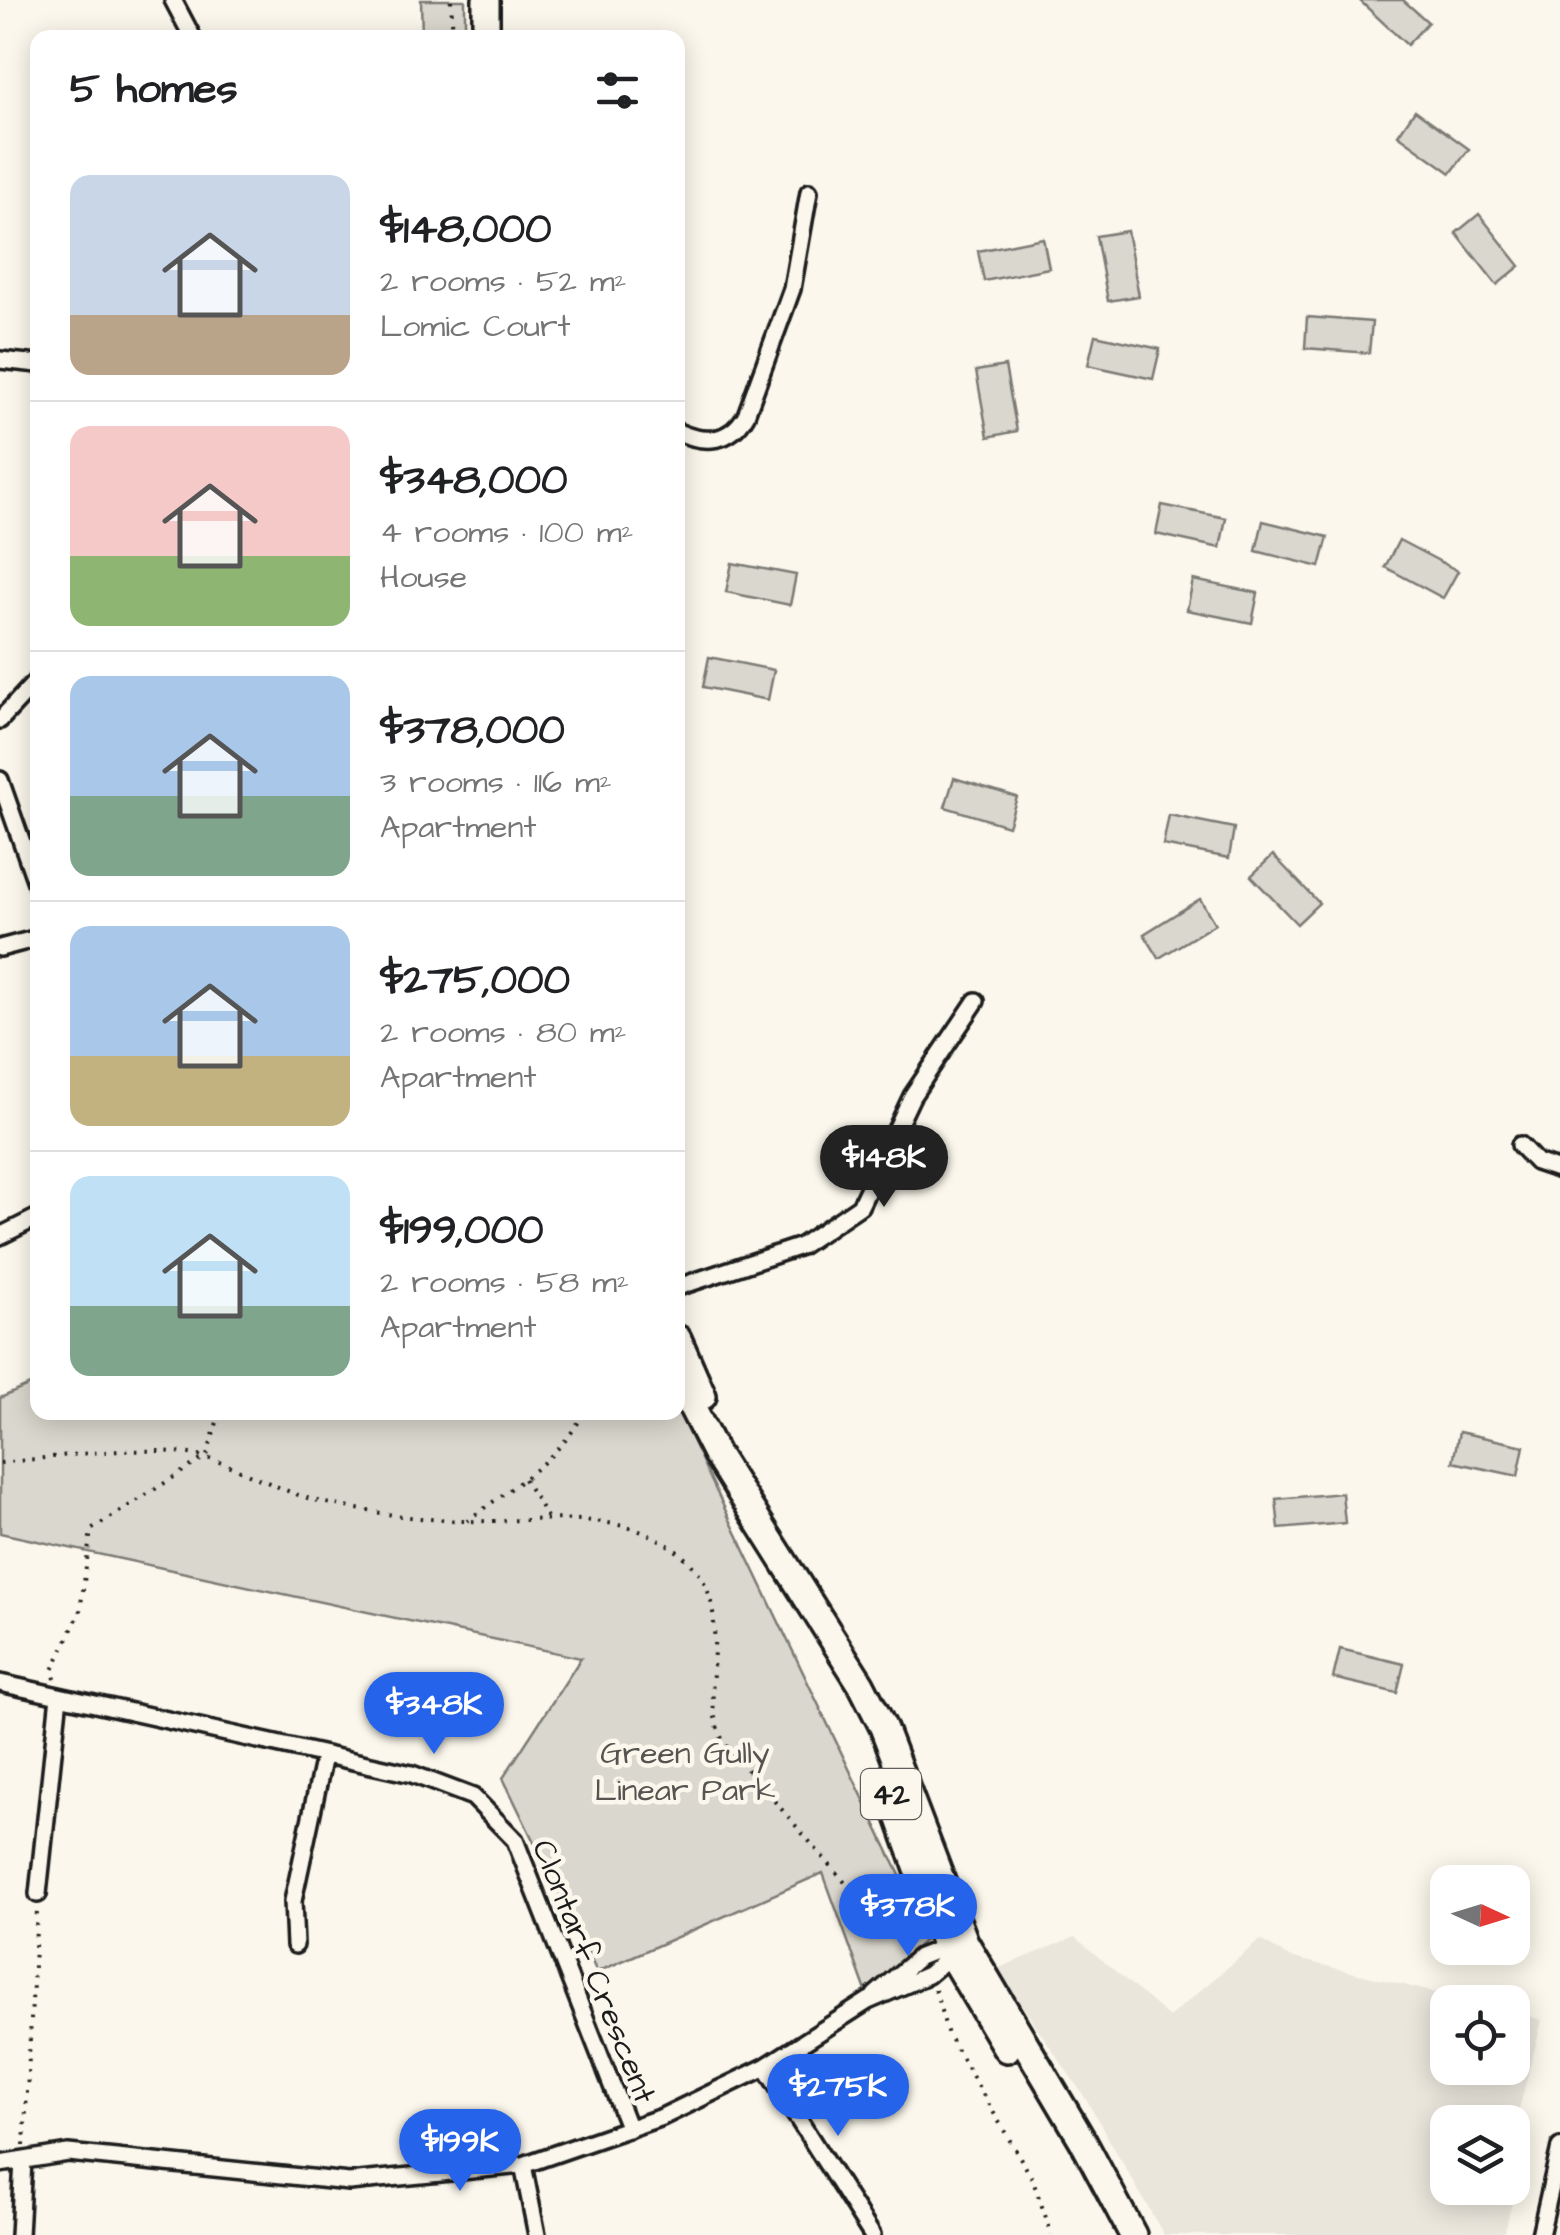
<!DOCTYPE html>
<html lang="en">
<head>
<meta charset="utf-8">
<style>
  :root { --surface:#fff; --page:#f2f2f2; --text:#202124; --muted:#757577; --line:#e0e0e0; --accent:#2563eb }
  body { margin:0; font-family:"Architects Daughter",sans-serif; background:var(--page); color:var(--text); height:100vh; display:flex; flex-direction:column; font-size:38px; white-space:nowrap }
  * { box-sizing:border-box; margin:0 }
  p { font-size:32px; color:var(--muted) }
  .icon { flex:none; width:55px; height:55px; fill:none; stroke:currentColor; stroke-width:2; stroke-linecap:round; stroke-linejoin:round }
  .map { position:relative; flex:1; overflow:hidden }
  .details { position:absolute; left:30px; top:30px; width:655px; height:1390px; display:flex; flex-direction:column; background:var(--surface); border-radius:20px; box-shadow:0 5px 25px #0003 }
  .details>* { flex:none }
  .needle { width:65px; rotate:94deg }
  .buttons { position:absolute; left:1430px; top:1865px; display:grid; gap:20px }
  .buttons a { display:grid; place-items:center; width:100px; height:100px; border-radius:20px; background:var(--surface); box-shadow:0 5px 25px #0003; font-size:50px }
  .price { position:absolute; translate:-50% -85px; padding:0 22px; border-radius:35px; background:var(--accent); color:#fff; font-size:32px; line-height:65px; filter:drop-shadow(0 2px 5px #0008) }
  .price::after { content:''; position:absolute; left:50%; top:60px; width:30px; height:22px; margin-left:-15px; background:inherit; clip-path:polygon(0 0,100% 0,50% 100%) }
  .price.selected { background:#222; color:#fff }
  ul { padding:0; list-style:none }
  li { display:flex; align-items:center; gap:30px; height:250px; padding:0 40px }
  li+li { border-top:2px solid var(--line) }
  li span { display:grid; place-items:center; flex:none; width:280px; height:200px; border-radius:20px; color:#555 }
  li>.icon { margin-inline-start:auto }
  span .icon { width:120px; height:120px; fill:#fffc; stroke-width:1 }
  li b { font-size:42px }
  h2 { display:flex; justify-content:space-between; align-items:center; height:120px; padding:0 40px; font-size:42px }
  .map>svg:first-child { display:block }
  .built { fill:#eae6dc; fill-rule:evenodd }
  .green { fill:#dad7ce; stroke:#7b7a75; stroke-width:2.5 }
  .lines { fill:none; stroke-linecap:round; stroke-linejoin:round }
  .street-casing { stroke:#1c1c1c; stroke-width:22 }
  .primary-casing { stroke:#1c1c1c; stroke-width:32 }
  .path { stroke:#1c1c1c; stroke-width:4; stroke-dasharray:2.5 8; stroke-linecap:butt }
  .street { stroke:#fbf7ec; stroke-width:15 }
  .primary { stroke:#fbf7ec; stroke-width:25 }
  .labels { text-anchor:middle; stroke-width:9; stroke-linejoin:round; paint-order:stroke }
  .shield { fill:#fbf7ec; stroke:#5f5e5a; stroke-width:2.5 }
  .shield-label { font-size:30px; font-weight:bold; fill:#1c1c1c }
  .park-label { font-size:32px; fill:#555451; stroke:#fbf7ec }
  .street-label { font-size:32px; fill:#1c1c1c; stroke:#fbf7ec }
</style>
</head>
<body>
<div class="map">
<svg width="1560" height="2235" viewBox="0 0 1560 2235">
  <rect width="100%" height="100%" fill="#fbf7ec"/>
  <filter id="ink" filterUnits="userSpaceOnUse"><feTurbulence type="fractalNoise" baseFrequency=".01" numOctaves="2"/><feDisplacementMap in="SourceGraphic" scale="20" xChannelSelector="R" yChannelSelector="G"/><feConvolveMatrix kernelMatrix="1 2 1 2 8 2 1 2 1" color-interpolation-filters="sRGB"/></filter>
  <g filter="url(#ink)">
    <!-- built -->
    <path class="built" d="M1075,1937L1169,2017L1260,1940L1290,1957L1473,2002H1448V2068H1512L1513,2012L1542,2020L1514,2129L1529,2133L1504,2235H1164L1084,2096L997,1969ZM1448,2122H1512V2188H1448Z"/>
    <!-- green -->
    <path class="green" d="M421,0H465V37H422Z
      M1359,0H1403L1428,22L1407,45Z
      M1415,110L1469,149L1451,173L1398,135Z
      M1479,214L1520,266L1497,285L1456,233Z
      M1127,231L1139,296L1108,301L1096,236Z
      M1043,238L1049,268L984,281L978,251Z
      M1307,317L1372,322L1369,353L1305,348Z
      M1095,335L1160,349L1153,379L1088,365Z
      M1005,366L1017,431L988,437L976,371Z
      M1162,505L1226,518L1220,548L1156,534Z
      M1263,521L1328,537L1320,567L1256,551Z
      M1399,540L1458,571L1443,598L1385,567Z
      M732,563L796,575L790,605L726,592Z
      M1193,580L1258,593L1252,623L1187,610Z
      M709,657L774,670L768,700L703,687Z
      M954,778L1017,797L1008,826L945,807Z
      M1169,815L1234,828L1229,858L1163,845Z
      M1273,855L1319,903L1297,924L1251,876Z
      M1200,899L1215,924L1159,958L1144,934Z
      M37,1382L38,1412L678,1411L929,1936L866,1991L823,1873L597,1972L503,1778L581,1658L0,1533V1398Z
      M1459,1432L1524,1446L1518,1476L1453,1462Z
      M1342,1493L1345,1523L1279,1529L1276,1499Z
      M1340,1649L1404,1664L1397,1693L1333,1678Z"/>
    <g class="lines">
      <defs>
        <path id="street" d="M173,0L193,38
          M0,360L38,364
          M678,432C705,444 730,443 746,415L792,289L809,192
          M0,720L38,679
          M0,780L38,888
          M0,948L38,938
          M1520,1145L1536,1162L1560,1170
          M0,1236L38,1217
          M678,1287L801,1246L860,1206L912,1096L976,1001
          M0,1683L412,1774L473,1797L515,1840L629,2129
          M38,1894L59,1696
          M295,1945L293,1901L324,1756
          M875,1995L919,1957L950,1945
          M765,2067L872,2235
          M0,2164L68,2153L349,2182L523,2165L662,2117L765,2067L868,2001L928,1975L955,1952
          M523,2165L537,2235
          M19,2235L23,2161
          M1540,2235L1560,2147"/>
        <path id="primary" d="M486,38V0
          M678,1339L703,1396
          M678,1380L716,1454L861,1684L883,1727L965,1942L1084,2143L1133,2235
          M890,1791L945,1945L1007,2049"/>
      </defs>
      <!-- street casing -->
      <use href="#street" class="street-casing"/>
      <!-- primary casing -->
      <use href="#primary" class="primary-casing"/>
      <!-- path -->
      <path class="path" d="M451,0L453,38
        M0,1463C57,1457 117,1447 174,1452C230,1456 276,1494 331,1504C375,1513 421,1520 466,1521C541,1523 631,1503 690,1563C739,1612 693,1691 725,1744L861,1901L909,1944
        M524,1479L547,1517
        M467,1521C507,1490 561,1459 584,1412
        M55,1679L53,1670L80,1612L91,1530L207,1456L220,1412
        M935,1990L948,2035L1032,2178L1052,2235
        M24,2146L37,1911"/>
      <!-- street -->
      <use href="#street" class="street"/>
      <!-- primary -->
      <use href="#primary" class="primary"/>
    </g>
  </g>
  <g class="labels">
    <!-- shield labels -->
    <rect class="shield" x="861" y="1769" width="60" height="50" rx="8"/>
    <g class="shield-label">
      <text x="891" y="1804">42</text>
    </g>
    <!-- park labels -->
    <g class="park-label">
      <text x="685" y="1763">Green Gully<tspan x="685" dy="37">Linear Park</tspan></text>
    </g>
    <!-- street labels -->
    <g class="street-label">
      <text transform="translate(595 1971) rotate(68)" y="11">Clontarf Crescent</text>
    </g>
  </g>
</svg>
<div class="buttons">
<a><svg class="needle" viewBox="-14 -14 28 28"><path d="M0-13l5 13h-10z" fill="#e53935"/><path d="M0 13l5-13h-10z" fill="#757577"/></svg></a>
<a><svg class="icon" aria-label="locate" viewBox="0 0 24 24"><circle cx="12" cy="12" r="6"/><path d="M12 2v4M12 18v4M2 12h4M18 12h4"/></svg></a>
<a><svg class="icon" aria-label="layers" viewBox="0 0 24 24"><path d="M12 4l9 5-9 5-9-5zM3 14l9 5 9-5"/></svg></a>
</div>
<b class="price selected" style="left:884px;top:1210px">$148K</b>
<b class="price" style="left:434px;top:1757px">$348K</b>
<b class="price" style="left:908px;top:1959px">$378K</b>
<b class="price" style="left:838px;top:2139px">$275K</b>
<b class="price" style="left:460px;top:2194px">$199K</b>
<section class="details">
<h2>5 homes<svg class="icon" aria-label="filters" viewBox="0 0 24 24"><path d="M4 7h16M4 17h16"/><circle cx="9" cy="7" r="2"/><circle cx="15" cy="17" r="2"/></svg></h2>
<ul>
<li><span style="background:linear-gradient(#c9d6e8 70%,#b9a48a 0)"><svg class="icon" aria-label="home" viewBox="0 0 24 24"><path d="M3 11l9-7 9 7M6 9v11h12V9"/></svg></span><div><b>$148,000</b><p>2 rooms · 52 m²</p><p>Lomic Court</p></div></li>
<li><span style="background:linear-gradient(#f6c9c9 65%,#8fb573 0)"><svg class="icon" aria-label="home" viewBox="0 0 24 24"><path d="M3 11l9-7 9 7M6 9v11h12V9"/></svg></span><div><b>$348,000</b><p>4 rooms · 100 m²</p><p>House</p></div></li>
<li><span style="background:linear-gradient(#a9c7e8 60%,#7fa58c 0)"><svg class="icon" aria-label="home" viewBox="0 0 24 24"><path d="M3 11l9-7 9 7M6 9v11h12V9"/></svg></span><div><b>$378,000</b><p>3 rooms · 116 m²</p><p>Apartment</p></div></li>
<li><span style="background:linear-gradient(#a9c7e8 65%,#c2b280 0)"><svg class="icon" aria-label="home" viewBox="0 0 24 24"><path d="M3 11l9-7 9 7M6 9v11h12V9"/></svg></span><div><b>$275,000</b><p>2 rooms · 80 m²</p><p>Apartment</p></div></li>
<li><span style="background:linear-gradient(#bfe0f5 65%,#7fa58c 0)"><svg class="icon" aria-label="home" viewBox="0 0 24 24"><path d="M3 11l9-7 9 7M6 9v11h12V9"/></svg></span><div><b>$199,000</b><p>2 rooms · 58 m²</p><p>Apartment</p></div></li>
</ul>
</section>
</div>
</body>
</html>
